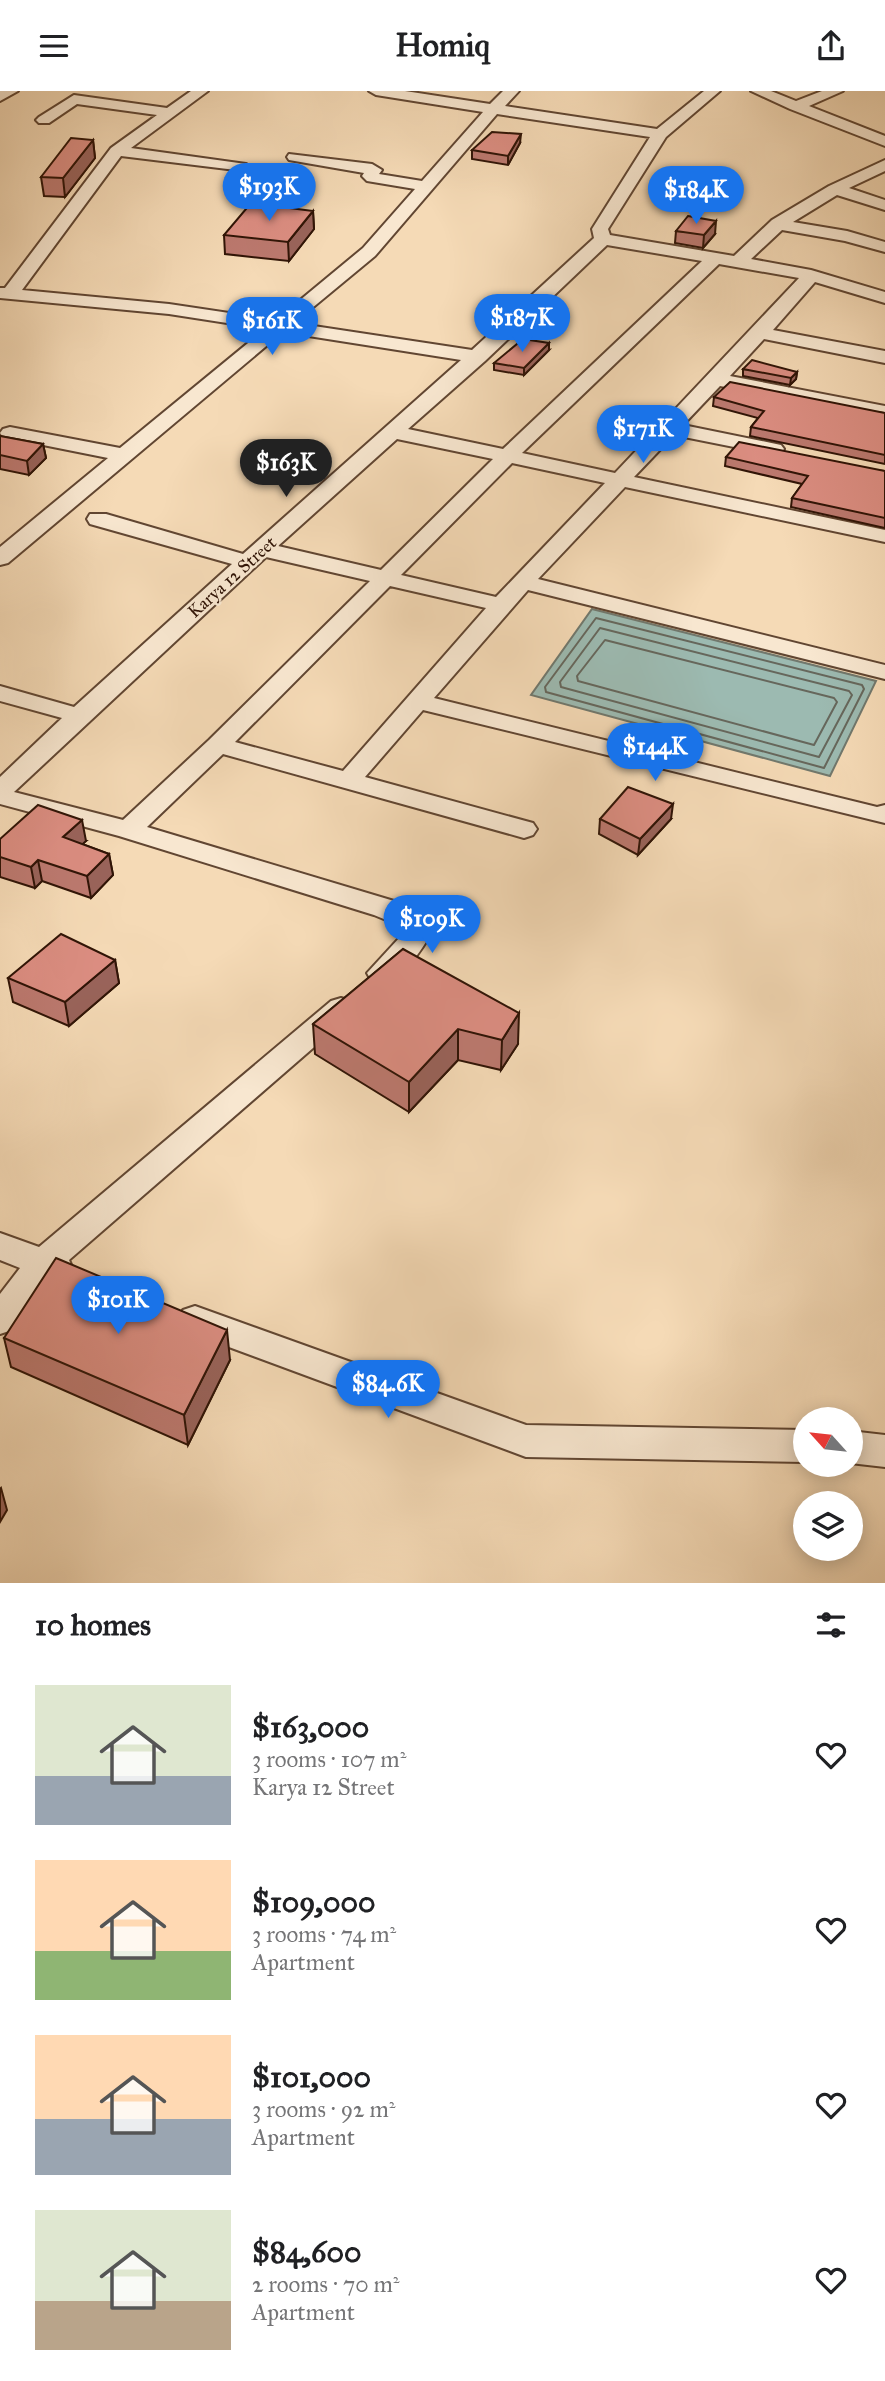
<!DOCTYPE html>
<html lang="en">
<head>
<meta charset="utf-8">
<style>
  :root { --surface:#fff; --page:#f2f2f2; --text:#202124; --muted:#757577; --accent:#1a73e8 }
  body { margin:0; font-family:"IM FELL Great Primer",serif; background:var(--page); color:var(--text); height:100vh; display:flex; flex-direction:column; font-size:26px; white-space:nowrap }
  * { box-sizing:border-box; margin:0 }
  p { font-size:23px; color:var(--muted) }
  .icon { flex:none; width:38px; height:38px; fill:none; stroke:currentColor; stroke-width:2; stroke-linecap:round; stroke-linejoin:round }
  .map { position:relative; height:1492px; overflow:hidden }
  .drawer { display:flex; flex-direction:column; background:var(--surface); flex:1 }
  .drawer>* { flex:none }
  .needle { width:46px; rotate:297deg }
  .controls { position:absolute; left:793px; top:1316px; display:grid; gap:14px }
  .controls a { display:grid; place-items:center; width:70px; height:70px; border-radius:50%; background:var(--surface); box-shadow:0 4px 18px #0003; font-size:35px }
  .price { position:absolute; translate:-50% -60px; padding:0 16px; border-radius:24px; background:var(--accent); color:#fff; font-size:23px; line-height:46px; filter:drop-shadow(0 2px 4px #0008) }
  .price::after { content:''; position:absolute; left:50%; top:42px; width:21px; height:16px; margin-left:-10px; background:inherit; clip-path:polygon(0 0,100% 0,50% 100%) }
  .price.selected { background:#222; color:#fff }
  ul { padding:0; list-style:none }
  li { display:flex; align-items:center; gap:21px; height:175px; padding:0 35px }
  li span { display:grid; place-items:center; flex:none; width:196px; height:140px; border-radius:0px; color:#555 }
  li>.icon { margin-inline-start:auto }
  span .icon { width:84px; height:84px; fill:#fffc; stroke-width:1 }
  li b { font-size:30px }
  h2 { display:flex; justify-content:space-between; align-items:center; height:84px; padding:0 35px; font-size:30px }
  header { display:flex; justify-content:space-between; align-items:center; height:91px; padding:0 35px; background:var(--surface); font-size:32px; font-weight:700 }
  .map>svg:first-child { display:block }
  .water { fill:#9cbab1; stroke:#71786d; stroke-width:2 }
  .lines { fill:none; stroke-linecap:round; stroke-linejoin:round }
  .shore { stroke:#66675c; stroke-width:2 }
  .minor-casing { stroke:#614632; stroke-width:4 }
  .minor { fill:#f8e7d0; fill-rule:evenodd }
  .wall { fill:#bc796f; stroke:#301406; stroke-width:2 }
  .shaded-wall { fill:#99635a; stroke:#301406; stroke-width:2 }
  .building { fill:#db8d81; stroke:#301406; stroke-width:2 }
  .labels { text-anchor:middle; stroke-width:5; stroke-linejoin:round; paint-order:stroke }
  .far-street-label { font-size:18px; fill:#301406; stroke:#f8e7d0 }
</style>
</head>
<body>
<header><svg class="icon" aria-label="menu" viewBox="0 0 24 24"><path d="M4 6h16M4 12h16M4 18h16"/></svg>Homiq<svg class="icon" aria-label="share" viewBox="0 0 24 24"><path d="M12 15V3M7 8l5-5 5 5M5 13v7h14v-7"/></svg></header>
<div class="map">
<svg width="885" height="1492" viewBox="0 0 885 1492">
  <rect width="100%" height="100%" fill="#f5dab6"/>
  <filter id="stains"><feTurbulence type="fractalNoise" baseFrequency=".00286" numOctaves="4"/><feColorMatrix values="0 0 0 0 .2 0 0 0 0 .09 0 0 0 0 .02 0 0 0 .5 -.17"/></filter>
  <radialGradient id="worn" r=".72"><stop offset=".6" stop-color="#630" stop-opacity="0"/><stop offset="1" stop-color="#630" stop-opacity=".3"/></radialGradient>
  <!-- water -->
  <path class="water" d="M592,518L876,590L830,685L531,604Z"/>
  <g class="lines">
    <!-- shore -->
    <path class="shore" d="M596,527L862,594L864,598L824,677L546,601L545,596Z
      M600,537L849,600L852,604L819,666L561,596L560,591Z
      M605,549L834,607L837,611L814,654L578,590L577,585Z"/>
    <defs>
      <path id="minor" d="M0,0H18L0,10Z
        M191,0H208L131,57L246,73L254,78L252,81L121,65L22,199L169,213L276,229L363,157L415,98L367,90L362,85L364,82L289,69L287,66L289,63L372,73L382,79L379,83L422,90L483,21L376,4L369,0H405L490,13L503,0H519L505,15L657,38L704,0H720L666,46L608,138L610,144L734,165L772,129L829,95L885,69V80L849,97L885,109V119L837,104L793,131L847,140L885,151V161L845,150L782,139L751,168L811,179L885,201V212L815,191L773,239L885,260V272L764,248L730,285L885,315V327L720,295L683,334L781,354L784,358L781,362L774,364L674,344L634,386L885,439V451L625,396L538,488L885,574V588L528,499L434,607L877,716L885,714V732L423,619L365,686L533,732L537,738L533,744L524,747L223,663L147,736L394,810L417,820L429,846C417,866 396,897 371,889L367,882L401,845L396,833L374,824L119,745L0,713V686L62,627L0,610V595L74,616L232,473L90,433L87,428L90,423H106L243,463L461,269L283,241L8,472L0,474V456L108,367L3,346L0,342L3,338L10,336L120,357L265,238L169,223L0,207V197H5L111,57L157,24L77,13L49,32H39L36,29L39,26L74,4L167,17ZM497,23L650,46L592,138L594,147L472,259L294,232L375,165ZM607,154L702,170L503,358L408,338L485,270ZM719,173L799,187L615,382L522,362ZM397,348L493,368L381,479L278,455ZM512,372L605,392L496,506L401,484ZM266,466L370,490L209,649L123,729L14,701ZM390,495L486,517L343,680L235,651Z
        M751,0H771L796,10L822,0H843L809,15L885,45V55L790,18Z
        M341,907L351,910L355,917L351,924L69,1169L73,1178L69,1188L57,1192L49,1189L12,1239L0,1243V1203L20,1177L0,1169V1142L39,1156L331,910Z
        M195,1215L526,1334L805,1339V1371L526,1366L183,1239L178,1229L183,1219Z
        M850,1340L885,1344V1376L850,1372Z"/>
    </defs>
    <!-- minor casing -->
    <use href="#minor" class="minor-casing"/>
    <!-- minor -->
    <use href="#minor" class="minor"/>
  </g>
  <!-- wall -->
  <path class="wall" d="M93,49L95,67L65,106L44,105L41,86Z
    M520,52L508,74L472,68V59Z
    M313,120L314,138L289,170L225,163L224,144Z
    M676,140L715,143L703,157L675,152Z
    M549,259L524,284L494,279V272Z
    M743,278L797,281L796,288L790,294L743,285Z
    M714,306L885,322V373L750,345L751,336L758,327L713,315Z
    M0,345L43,353L46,367L29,384L0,378Z
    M726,366L885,380V437L791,416L792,407L802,393L725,375Z
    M600,728H671L638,764L599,743Z
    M0,748L86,750L82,753L109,763L113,784L91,807L42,790L35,797L0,786Z
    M403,858L518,953L501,979L458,969L409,1021L315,963L313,933Z
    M115,869L119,892L69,935L13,911L8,887Z
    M4,1247L230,1269L188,1354L11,1276Z"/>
  <!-- shaded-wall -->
  <path class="shaded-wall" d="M521,43L520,52L508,74V65Z
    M93,49L95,67L65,106L63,87Z
    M313,120L314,138L289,170L288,151Z
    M716,130L715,143L703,157L704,144Z
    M549,252V259L524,284V277Z
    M797,281L796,288L790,294L791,287Z
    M43,353L46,367L29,384L27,370Z
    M673,713L671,728L638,764L640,748Z
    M82,729L86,750L67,768L63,746Z
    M109,763L113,784L91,807L87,785Z
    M38,769L42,790L35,797L31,776Z
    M115,869L119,892L69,935L65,911Z
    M519,922L518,953L501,979L502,949Z
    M458,938V969L409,1021V991Z
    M227,1239L230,1269L188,1354L184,1324Z
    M1,1397L7,1419L0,1431V1398Z"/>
  <!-- building -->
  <path class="building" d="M492,41L521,43L508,65L472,59Z
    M71,47L93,49L63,87L41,86Z
    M251,112L313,120L288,151L224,144Z
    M688,125L716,130L704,144L676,140Z
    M523,248L549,252L524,277L494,272Z
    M752,269L797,281L791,287L743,278Z
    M730,291L885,322V364L751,336L764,320L714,306Z
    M0,345L43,353L27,370L0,364Z
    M739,351L885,380V427L792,407L808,385L726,366Z
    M628,696L673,713L640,748L600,728Z
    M38,714L82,729L63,746L109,763L87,785L38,769L31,776L0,766V748Z
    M61,843L115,869L65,911L8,887Z
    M403,858L519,922L502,949L458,938L409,991L313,933Z
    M56,1167L227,1239L184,1324L4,1247Z"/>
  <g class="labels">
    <!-- far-street labels -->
    <g class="far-street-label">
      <text transform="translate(232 486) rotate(-42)" y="6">Karya 12 Street</text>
    </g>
  </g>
  <rect width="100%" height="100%" filter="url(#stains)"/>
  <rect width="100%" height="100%" fill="url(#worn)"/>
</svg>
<div class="controls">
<a><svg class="needle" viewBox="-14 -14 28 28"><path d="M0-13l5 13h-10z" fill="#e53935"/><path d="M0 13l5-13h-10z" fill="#757577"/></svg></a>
<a><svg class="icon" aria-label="layers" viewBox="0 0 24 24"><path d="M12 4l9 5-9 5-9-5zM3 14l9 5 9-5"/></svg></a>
</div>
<b class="price" style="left:269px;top:132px">$193K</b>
<b class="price" style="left:696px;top:135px">$184K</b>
<b class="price" style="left:522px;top:263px">$187K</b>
<b class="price" style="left:272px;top:266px">$161K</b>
<b class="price" style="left:643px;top:374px">$171K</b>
<b class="price selected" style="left:286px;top:408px">$163K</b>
<b class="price" style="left:655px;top:692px">$144K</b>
<b class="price" style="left:432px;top:864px">$109K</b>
<b class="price" style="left:118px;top:1245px">$101K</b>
<b class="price" style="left:388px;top:1329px">$84.6K</b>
</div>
<section class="drawer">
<h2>10 homes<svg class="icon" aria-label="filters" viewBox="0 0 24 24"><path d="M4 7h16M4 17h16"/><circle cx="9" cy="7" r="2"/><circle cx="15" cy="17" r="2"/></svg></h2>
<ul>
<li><span style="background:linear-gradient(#dfe7d0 65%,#9aa5b1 0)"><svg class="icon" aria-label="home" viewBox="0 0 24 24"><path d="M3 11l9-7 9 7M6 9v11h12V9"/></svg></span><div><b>$163,000</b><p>3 rooms · 107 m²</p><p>Karya 12 Street</p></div><svg class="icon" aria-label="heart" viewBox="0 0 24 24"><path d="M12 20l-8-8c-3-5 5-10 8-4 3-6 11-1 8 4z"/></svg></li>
<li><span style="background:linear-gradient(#ffd9b3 65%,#8fb573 0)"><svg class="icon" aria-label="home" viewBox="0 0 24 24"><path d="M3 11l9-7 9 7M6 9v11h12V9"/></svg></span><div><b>$109,000</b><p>3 rooms · 74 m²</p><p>Apartment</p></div><svg class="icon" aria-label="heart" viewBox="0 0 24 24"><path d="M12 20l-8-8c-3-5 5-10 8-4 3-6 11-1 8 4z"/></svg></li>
<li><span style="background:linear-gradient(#ffd9b3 60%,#9aa5b1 0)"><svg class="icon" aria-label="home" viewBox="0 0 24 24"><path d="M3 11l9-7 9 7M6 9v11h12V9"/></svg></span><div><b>$101,000</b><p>3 rooms · 92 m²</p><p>Apartment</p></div><svg class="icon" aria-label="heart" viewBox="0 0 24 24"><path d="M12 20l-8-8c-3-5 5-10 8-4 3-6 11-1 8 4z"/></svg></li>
<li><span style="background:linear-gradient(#dfe7d0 65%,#b9a48a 0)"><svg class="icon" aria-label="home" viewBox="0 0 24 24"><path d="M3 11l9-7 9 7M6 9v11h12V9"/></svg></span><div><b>$84,600</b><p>2 rooms · 70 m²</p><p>Apartment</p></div><svg class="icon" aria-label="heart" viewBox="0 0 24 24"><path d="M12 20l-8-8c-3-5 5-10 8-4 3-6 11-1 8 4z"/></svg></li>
</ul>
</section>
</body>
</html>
